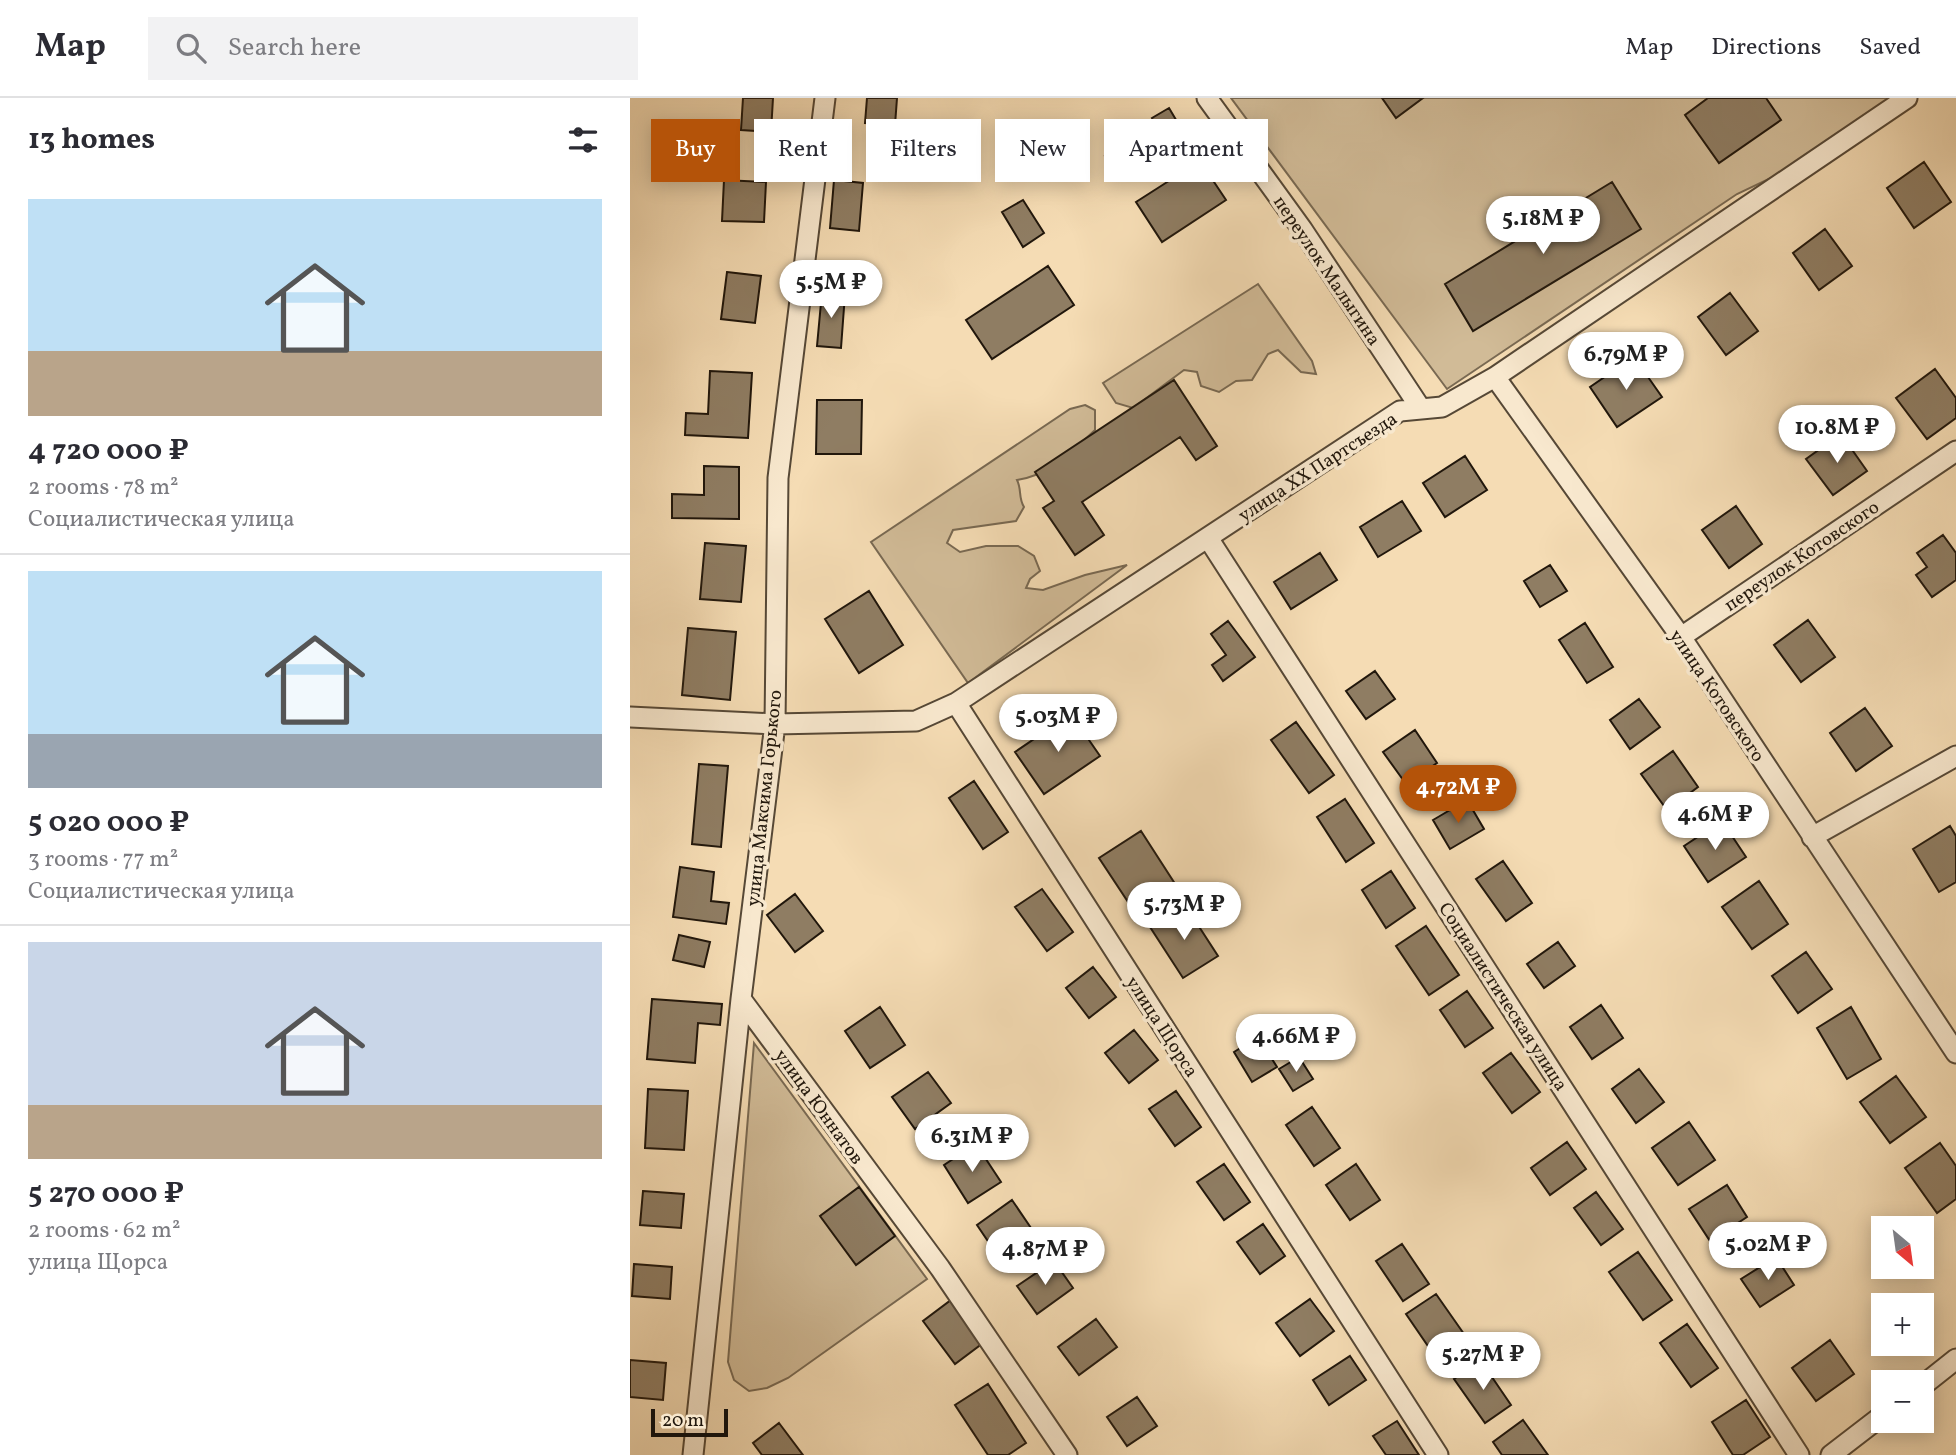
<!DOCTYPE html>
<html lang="en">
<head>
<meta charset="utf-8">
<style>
  :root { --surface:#fff; --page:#f2f2f3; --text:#2b2b33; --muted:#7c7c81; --line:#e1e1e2; --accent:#b45309 }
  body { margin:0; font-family:Vollkorn,serif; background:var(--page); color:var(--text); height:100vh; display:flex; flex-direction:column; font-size:26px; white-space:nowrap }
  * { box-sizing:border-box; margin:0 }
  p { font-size:23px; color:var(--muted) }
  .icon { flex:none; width:38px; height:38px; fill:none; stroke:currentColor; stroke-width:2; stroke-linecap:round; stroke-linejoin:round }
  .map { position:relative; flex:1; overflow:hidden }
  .drawer { display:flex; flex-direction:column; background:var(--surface); width:630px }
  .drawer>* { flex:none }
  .top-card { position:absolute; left:21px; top:21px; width:665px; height:63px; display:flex; gap:14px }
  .needle { width:46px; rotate:151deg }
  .controls { position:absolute; left:1241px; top:1118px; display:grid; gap:14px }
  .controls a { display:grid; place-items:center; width:63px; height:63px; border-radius:0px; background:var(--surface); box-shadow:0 4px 18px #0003; font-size:35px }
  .scale { position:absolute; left:21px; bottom:18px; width:77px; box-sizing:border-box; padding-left:7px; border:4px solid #21170c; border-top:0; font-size:19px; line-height:24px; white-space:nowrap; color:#21170c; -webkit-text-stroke:5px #f8e8ce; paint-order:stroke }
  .price { position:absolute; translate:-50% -60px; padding:0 16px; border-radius:24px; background:#fff; color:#222; font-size:23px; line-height:46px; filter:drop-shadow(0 2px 4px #0008) }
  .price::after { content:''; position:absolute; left:50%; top:42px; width:21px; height:16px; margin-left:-10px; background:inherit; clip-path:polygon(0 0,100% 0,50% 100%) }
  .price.current { background:var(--accent); color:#fff }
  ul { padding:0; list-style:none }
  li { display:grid; align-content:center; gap:14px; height:371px; padding:0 28px }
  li+li { border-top:2px solid var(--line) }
  li span { display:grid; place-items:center; height:217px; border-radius:0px; color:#555 }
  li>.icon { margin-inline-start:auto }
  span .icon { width:126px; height:126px; fill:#fffc; stroke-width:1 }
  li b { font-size:30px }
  h2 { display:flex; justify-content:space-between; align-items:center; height:84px; padding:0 28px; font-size:30px }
  .chip { padding:0 24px; border-radius:0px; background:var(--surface); box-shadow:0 4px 18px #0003; font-size:24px; line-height:63px }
  .chip.current { background:var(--accent); color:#fff }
  header { display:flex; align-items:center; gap:42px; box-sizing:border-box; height:98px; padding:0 35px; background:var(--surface); border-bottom:2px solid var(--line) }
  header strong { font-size:33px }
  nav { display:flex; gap:38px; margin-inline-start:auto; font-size:24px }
  .search { width:490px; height:63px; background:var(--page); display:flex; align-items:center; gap:18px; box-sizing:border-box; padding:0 24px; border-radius:0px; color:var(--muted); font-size:26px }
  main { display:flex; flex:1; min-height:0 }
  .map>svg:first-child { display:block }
  .green { fill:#d1bb97; stroke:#796952; stroke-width:2 }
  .building { fill:#8f7d63; stroke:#21170c; stroke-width:2 }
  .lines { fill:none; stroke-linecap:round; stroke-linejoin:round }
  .minor-casing { stroke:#564836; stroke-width:23 }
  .minor { stroke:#f8e8ce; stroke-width:19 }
  .labels { text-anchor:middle; stroke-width:7; stroke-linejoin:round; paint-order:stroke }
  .street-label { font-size:19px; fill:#21170c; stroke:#f8e8ce }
</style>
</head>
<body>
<header>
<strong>Map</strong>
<div class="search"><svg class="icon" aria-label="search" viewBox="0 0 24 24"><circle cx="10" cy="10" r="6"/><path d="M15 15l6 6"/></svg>Search here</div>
<nav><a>Map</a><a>Directions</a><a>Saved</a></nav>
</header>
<main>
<section class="drawer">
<h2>13 homes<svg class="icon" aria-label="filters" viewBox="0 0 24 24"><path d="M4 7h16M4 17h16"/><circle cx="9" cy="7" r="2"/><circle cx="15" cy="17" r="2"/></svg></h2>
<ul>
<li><span style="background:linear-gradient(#bfe0f5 70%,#b9a48a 0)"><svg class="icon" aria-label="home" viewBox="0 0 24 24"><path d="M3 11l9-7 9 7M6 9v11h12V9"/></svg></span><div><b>4 720 000 ₽</b><p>2 rooms · 78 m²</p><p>Социалистическая улица</p></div></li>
<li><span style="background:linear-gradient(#bfe0f5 75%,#9aa5b1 0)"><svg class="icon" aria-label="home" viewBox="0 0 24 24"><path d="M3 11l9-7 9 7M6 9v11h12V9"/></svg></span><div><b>5 020 000 ₽</b><p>3 rooms · 77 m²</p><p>Социалистическая улица</p></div></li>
<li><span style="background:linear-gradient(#c9d6e8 75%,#b9a48a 0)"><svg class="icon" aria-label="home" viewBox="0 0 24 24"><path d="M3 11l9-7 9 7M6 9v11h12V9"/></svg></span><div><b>5 270 000 ₽</b><p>2 rooms · 62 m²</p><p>улица Щорса</p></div></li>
</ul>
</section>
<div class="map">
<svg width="1326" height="1357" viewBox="0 0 1326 1357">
  <rect width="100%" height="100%" fill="#f5dcb4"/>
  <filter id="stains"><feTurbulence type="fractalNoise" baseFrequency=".00286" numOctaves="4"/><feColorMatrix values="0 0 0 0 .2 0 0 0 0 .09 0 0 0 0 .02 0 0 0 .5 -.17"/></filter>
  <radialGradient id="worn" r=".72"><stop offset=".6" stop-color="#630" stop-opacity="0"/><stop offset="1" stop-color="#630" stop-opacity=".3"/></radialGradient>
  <!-- green -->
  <path class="green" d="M601,0H1271L1164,69L1107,96L817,291Z
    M628,186L682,263L686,276L671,274L648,252L638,256L622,282L606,283L589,294L571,288L567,274L554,272L503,310L486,305L473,285Z
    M455,307L465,312V332C442,353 418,378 387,382C392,392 388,399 394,409L386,423L323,432L317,445L330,454L356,448H388L404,458L410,473L400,481L396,490L413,492L455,477L497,467L338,585L241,444L440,311Z
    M124,945L297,1181L158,1280L137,1290L119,1293L104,1282L98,1264Z"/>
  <!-- building -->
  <path class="building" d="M113,0H143L141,34L111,32Z
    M237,0H267L265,27L235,25Z
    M752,0H793L766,20Z
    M1078,0H1136L1151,22L1089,65L1055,17Z
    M539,10L552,32L536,42L522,20Z
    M509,35L523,54L489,78L475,58Z
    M570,63L596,102L532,144L506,104Z
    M1294,64L1321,104L1284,130L1257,90Z
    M94,82L136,84L134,124L92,123Z
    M204,82L233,85L229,133L200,130Z
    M982,84L1011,131L843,233L815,186Z
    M393,102L414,135L393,149L372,114Z
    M1195,131L1222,168L1189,192L1163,155Z
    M418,168L444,207L362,261L336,222Z
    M97,174L131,178L125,225L91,221Z
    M192,194L215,196L211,250L187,248Z
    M1100,195L1128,233L1096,257L1068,219Z
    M1004,259L1032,299L987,329L960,289Z
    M1305,271L1326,300V320L1297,341L1266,300Z
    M80,273L122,275L118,340L55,337L56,315L78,316Z
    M544,282L587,348L566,362L550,339L452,404L474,437L445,457L413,410L424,403L405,374Z
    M187,302H232L231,356H186Z
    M1211,336L1237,373L1203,397L1176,361Z
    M835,358L857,392L815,419L793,385Z
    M74,368L109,369V421L42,420V396L74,397Z
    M772,403L791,433L748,459L730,429Z
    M1106,408L1132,446L1099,470L1072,432Z
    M1313,437L1326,455V482L1302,499L1286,477L1297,469L1287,455Z
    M75,445L116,448L111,504L70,501Z
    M690,455L707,482L661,511L644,484Z
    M920,467L937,493L910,509L894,483Z
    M239,493L273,547L229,575L195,521Z
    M1178,522L1205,559L1171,584L1144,547Z
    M598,523L625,559L593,583L582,567L596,557L581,536Z
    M955,525L983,569L957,585L929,542Z
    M58,530L106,534L100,602L52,597Z
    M745,573L765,601L736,621L716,593Z
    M1009,601L1030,629L1000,651L980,622Z
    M1235,610L1262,648L1226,673L1200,635Z
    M441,616L470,658L414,696L385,654Z
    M666,624L704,677L679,695L641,642Z
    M785,632L807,665L776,686L753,654Z
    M1043,653L1068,689L1037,712L1011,676Z
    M69,666L98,668L91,749L62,746Z
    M344,683L378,734L353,751L319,700Z
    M715,701L744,745L716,764L687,719Z
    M837,702L854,731L820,751L803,722Z
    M1092,723L1116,759L1078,784L1054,748Z
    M1320,728L1326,738V784L1309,794L1283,751Z
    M511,733L549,792L508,819L469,760Z
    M873,763L902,805L876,823L846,781Z
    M50,769L84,774L81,803L99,805L96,826L43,819Z
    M761,773L785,810L756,830L732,792Z
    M1129,783L1158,826L1122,851L1092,809Z
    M412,791L443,834L417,853L385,809Z
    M165,796L193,833L165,854L137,817Z
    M555,807L588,858L553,880L520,829Z
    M796,828L829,877L799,897L766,848Z
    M49,837L80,844L74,869L43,862Z
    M928,844L945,868L914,890L897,866Z
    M1176,854L1202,891L1168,915L1142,878Z
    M463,869L486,899L459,920L436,890Z
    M837,893L863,930L835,949L810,912Z
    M22,901L92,906L90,927L68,925L65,965L17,961Z
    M971,907L993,940L962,961L940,929Z
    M250,909L275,947L240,970L215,933Z
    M1221,909L1251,961L1217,981L1187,930Z
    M504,932L528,962L499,985L475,955Z
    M628,939L647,969L622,984L604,954Z
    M881,955L910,994L882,1015L853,975Z
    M669,959L683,981L663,993L649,971Z
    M1009,971L1034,1004L1006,1025L982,991Z
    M298,974L321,1005L285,1031L262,999Z
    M1266,978L1296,1019L1260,1045L1230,1004Z
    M18,991L58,993L54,1052L15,1050Z
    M546,993L571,1029L545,1048L519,1011Z
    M682,1009L710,1050L684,1068L656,1027Z
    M1059,1024L1085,1062L1048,1087L1022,1050Z
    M937,1044L956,1071L920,1097L901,1070Z
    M1310,1045L1326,1068V1101L1307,1115L1275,1070Z
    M346,1046L371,1084L338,1105L314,1067Z
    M594,1066L620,1104L594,1122L567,1084Z
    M726,1066L750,1102L720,1122L696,1087Z
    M1097,1087L1117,1119L1080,1143L1059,1111Z
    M229,1089L265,1138L226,1167L190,1118Z
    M13,1093L54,1096L51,1130L10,1127Z
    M966,1094L993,1131L971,1147L944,1110Z
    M382,1102L401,1130L366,1155L347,1127Z
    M633,1126L655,1158L630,1176L607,1144Z
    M772,1146L799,1186L773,1203L746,1163Z
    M1008,1154L1042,1202L1013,1222L979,1174Z
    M1146,1159L1164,1187L1130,1209L1111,1181Z
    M424,1163L443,1190L407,1216L387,1188Z
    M4,1166L42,1169L40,1201L2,1198Z
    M806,1196L841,1246L811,1267L776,1216Z
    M680,1201L704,1233L670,1258L646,1225Z
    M321,1202L353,1245L325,1266L293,1223Z
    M466,1221L487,1249L449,1277L428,1249Z
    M1057,1226L1088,1270L1061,1289L1030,1245Z
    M1200,1242L1224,1276L1186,1303L1162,1270Z
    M720,1258L736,1282L699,1307L683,1282Z
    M0,1262L36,1265L33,1302L0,1299Z
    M851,1263L881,1307L855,1325L824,1281Z
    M358,1286L396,1345L378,1357H358L325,1307Z
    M507,1299L527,1328L497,1348L477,1319Z
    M1116,1302L1140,1339L1113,1357H1103L1082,1324Z
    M893,1322L918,1357H872L863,1344Z
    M767,1323L789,1357H756L743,1338Z
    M149,1325L173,1357H132L123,1345Z"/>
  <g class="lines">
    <defs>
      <path id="minor" d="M577,0L672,131L791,311
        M865,279L1051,539L1326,955
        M578,440L1169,1357
        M1051,539L1326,353
        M326,605L808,1357
        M0,619L145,626L286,623L326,605L770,313L812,309L865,279L1277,0
        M1182,739L1326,658
        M111,901L310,1170L437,1357
        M1292,1288L1326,1261
        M63,1357L111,901L145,626L148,380L195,0
        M1201,1357L1253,1317"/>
    </defs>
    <!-- minor casing -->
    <use href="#minor" class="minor-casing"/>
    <!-- minor -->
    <use href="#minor" class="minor"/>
  </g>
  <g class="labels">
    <!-- street labels -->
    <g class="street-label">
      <text transform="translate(698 172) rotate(56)" y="7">переулок Малыгина</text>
      <text transform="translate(687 368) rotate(-33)" y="7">улица XX Партсъезда</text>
      <text transform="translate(1171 457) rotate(-34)" y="7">переулок Котовского</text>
      <text transform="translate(1088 597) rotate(56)" y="7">улица Котовского</text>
      <text transform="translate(133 700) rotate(-84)" y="7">улица Максима Горького</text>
      <text transform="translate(874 898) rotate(57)" y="7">Социалистическая улица</text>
      <text transform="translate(533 928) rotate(57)" y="7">улица Щорса</text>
      <text transform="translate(190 1008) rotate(54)" y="7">улица Юннатов</text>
    </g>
  </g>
  <rect width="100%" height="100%" filter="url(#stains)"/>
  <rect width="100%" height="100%" fill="url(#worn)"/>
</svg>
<div class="controls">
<a><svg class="needle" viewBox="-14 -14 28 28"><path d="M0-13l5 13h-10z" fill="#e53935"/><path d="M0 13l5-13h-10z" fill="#7c7c81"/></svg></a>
<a>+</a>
<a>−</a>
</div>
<div class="scale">20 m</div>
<b class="price" style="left:913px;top:158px">5.18M ₽</b>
<b class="price" style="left:201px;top:222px">5.5M ₽</b>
<b class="price" style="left:996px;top:294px">6.79M ₽</b>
<b class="price" style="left:1207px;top:367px">10.8M ₽</b>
<b class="price" style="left:428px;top:656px">5.03M ₽</b>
<b class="price current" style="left:828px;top:727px">4.72M ₽</b>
<b class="price" style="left:1085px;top:754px">4.6M ₽</b>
<b class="price" style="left:554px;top:844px">5.73M ₽</b>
<b class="price" style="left:666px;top:976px">4.66M ₽</b>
<b class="price" style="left:342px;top:1076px">6.31M ₽</b>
<b class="price" style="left:1138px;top:1184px">5.02M ₽</b>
<b class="price" style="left:415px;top:1189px">4.87M ₽</b>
<b class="price" style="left:853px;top:1294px">5.27M ₽</b>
<div class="top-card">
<a class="chip current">Buy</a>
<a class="chip">Rent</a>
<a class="chip">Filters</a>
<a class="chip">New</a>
<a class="chip">Apartment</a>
</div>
</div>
</main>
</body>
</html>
